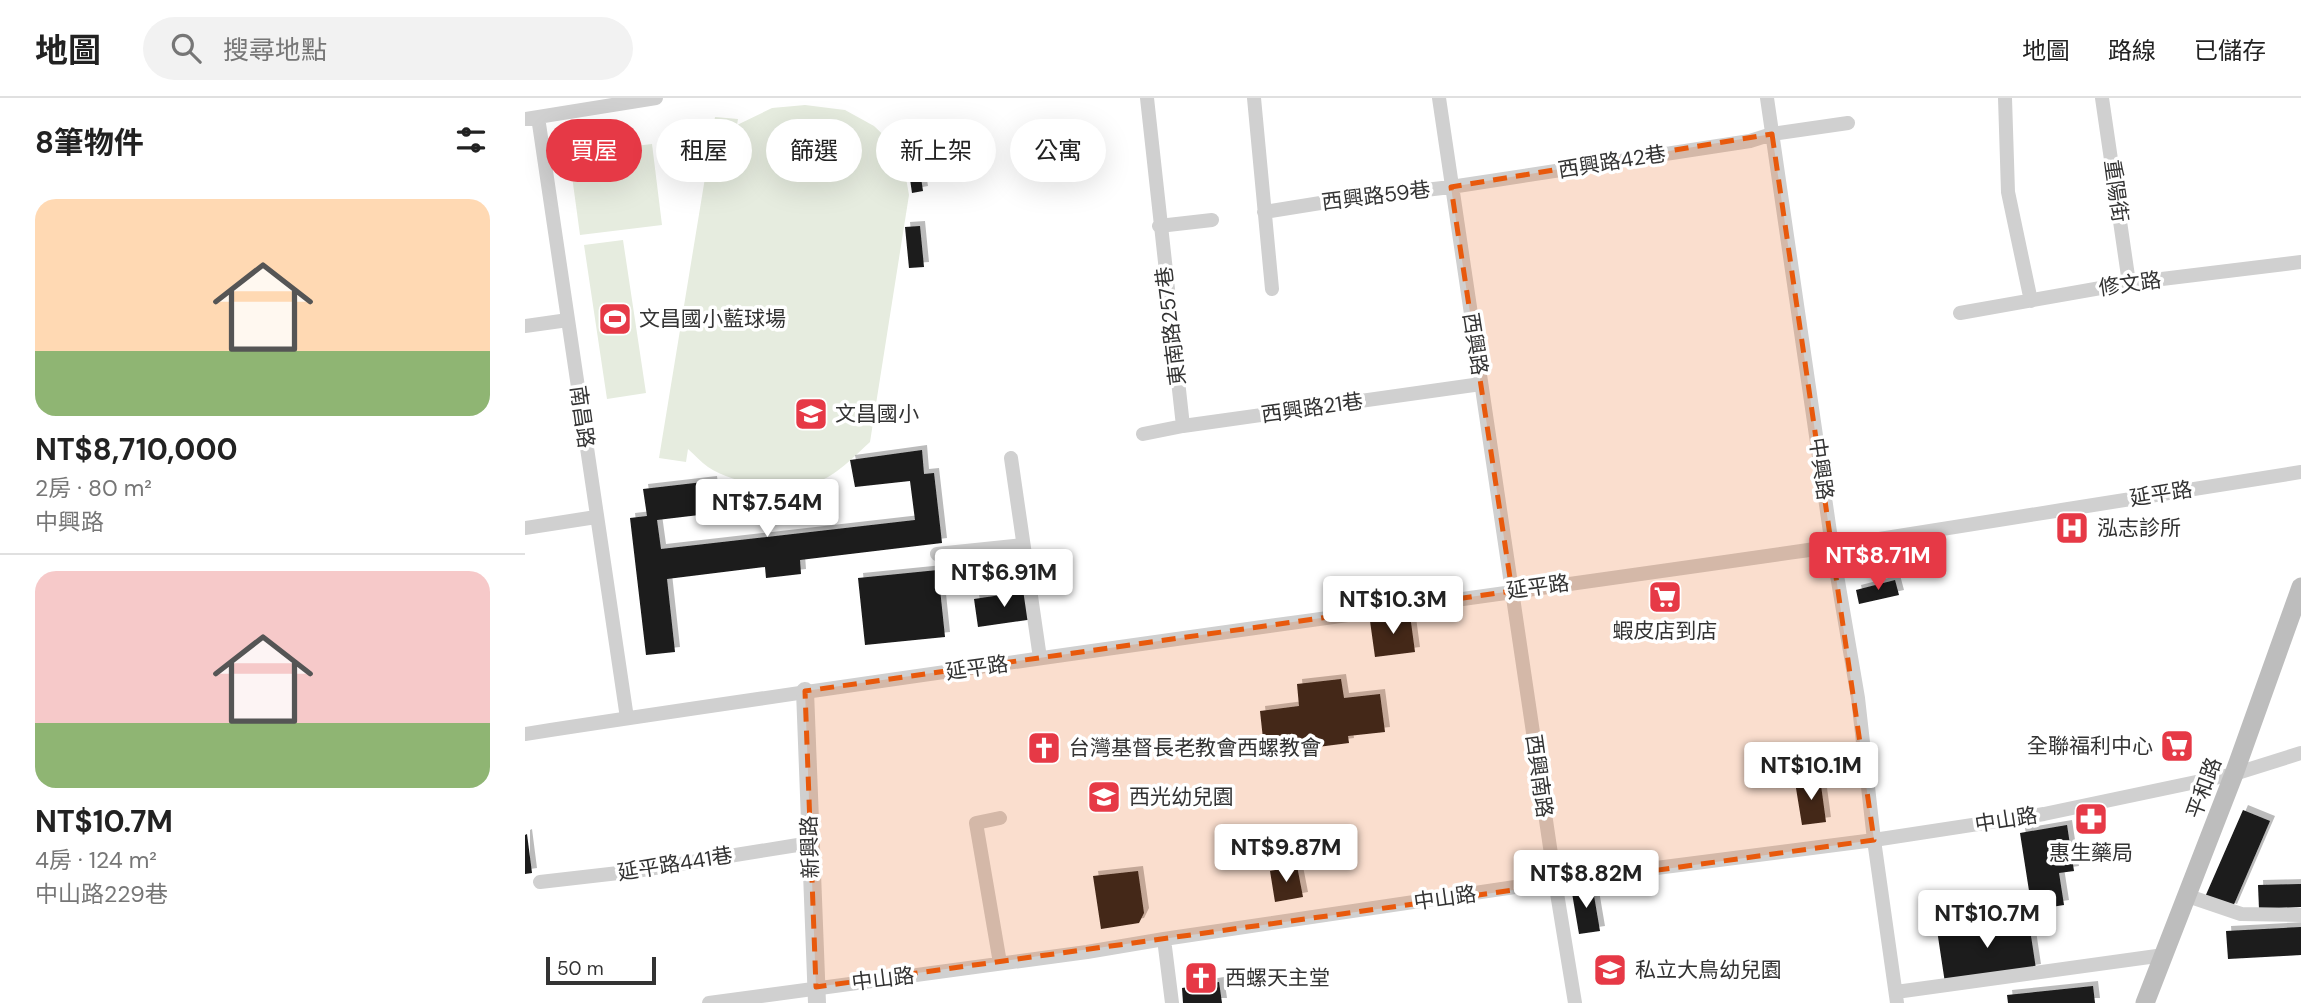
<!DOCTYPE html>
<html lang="zh-TW">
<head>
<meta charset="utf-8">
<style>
  :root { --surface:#fff; --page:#f2f2f2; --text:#222; --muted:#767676; --line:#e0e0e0; --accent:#e63946 }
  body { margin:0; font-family:"DM Sans","Noto Sans TC",sans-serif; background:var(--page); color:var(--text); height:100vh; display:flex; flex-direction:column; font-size:26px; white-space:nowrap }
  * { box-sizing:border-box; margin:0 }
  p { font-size:23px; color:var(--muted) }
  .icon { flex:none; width:38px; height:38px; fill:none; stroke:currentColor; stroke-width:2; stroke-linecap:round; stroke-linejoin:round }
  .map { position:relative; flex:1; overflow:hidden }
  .panel { display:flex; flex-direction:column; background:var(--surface); width:525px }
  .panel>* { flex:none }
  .banner { position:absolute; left:21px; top:21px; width:665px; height:63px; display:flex; gap:14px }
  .scale { position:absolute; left:21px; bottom:18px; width:110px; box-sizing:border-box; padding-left:7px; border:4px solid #333; border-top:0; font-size:19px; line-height:24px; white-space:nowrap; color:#333; -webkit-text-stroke:5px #fff; paint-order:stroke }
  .price { position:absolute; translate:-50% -60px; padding:0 16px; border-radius:7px; background:#fff; color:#222; font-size:23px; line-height:46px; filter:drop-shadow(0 2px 4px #0008) }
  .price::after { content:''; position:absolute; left:50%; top:42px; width:21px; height:16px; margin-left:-10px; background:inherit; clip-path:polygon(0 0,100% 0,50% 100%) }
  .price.active { background:var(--accent); color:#fff }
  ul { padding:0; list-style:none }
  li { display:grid; align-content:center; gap:14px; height:371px; padding:0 35px }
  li+li { border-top:2px solid var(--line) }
  li span { display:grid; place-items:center; height:217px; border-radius:21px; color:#555 }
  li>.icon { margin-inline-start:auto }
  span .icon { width:126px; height:126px; fill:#fffc; stroke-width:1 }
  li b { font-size:30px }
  h2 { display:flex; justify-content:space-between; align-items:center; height:84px; padding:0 35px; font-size:30px }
  .pill { padding:0 24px; border-radius:32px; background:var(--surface); box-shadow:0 7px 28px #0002; font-size:24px; line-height:63px }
  .pill.active { background:var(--accent); color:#fff }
  header { display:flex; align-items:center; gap:42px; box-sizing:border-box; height:98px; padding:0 35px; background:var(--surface); border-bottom:2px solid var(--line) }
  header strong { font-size:33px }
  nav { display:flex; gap:38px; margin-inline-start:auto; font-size:24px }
  .search { width:490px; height:63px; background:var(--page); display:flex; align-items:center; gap:18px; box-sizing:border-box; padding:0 24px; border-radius:38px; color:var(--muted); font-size:26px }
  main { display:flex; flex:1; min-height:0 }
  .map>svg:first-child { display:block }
  .green { fill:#e6ecdf }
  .building { fill:#1a1a1a; filter:url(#shadow) }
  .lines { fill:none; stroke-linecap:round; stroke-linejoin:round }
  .minor { stroke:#d0d0d0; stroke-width:14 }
  .tertiary { stroke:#d0d0d0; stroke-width:18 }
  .secondary { stroke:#bdbdbd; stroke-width:19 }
  .marked { fill:#e8590c; fill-opacity:0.2; stroke:#e8590c; stroke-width:5; stroke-dasharray:14 9; stroke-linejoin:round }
  .labels { text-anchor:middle; stroke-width:7; stroke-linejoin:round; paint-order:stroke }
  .street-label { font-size:21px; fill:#333; stroke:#fff }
  .poi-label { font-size:21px; fill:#333; stroke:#fff; text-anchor:start }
</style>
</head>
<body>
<header>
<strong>地圖</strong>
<div class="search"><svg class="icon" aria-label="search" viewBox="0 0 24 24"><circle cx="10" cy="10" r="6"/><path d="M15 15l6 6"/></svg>搜尋地點</div>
<nav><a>地圖</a><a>路線</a><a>已儲存</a></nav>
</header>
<main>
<section class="panel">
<h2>8筆物件<svg class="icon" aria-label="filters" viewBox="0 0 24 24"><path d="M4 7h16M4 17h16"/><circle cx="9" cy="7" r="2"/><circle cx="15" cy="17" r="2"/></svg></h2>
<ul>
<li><span style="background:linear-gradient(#ffd9b3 70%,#8fb573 0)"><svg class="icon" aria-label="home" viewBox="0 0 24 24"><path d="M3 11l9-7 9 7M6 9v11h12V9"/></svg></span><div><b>NT$8,710,000</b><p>2房 · 80 m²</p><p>中興路</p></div></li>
<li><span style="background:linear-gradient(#f6c9c9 70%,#8fb573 0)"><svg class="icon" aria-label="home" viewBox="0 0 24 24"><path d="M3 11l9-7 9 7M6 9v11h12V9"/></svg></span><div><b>NT$10.7M</b><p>4房 · 124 m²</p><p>中山路229巷</p></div></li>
</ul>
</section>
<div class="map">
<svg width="1776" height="905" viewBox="0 0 1776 905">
  <defs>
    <filter id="shadow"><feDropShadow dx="5" dy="-5" stdDeviation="0" flood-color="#0004"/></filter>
  </defs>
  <rect width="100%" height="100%" fill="#fff"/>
  <!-- green -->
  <path class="green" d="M280,7L320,12L349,28L370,48L381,80L384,97L345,344C332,356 318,370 303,379C274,397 211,388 183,369C176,364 170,357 163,351L161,364L134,360L190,19L213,21L212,27L247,10Z
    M127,46L137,127L55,137L44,56Z
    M98,142L121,295L82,301L59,147Z"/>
  <!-- building -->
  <path class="building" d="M395,73L398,93L387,95L384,74Z
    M395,128L399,169L384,170L380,129Z
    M397,352L399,376L409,375L417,445L275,462L276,476L241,480L240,469L142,481L150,554L121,557L105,420L122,418L118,391L187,383L191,415L132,422L136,451L390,422L385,383L330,389L325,362Z
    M413,472L420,539L340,547L333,480Z
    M1370,482L1374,497L1334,506L1331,492Z
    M504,493L509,521L453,529L449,501Z
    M885,517L890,554L850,559L845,523Z
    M816,581L819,600L855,596L860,634L823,638L824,645L777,651V646L739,650L735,613L774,608L772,586Z
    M1295,680L1301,724L1277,727L1270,684Z
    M1718,712L1745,723L1707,811L1680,799Z
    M1542,727L1549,773L1534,775L1539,807L1507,812L1495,735Z
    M2,736L7,775L0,776V737Z
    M772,768L778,799L750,804L745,773Z
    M613,773L619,815L614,825L576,831L568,778Z
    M1067,786L1075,833L1054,836L1047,795L1054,788Z
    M1776,786V809L1734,811L1733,787Z
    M1503,818L1511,871L1420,885L1412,832Z
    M1776,829V857L1703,861L1701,833Z
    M694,884L697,905H658L657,890Z
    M1568,888L1570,905H1483L1482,897Z"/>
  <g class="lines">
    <!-- minor -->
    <path class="minor" d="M622,0L658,328
      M729,0L747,191
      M914,0L1030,783L1050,905
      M1242,0L1307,448L1333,600L1349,742L1372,905
      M1480,0L1483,94L1506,203
      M1577,0L1604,185
      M13,19L102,620
      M0,21L131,0
      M739,114L814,102L926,89L1225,43L1247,36L1323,25
      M634,128L687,122
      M1435,215L1604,185L1776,164
      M0,228L43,222
      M618,336L658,328L956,286
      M486,360L515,560
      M0,430L71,419
      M412,456L497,447
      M0,636C434,569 869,512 1304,449C1461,425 1619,398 1776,374
      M475,720L451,725L475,865
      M15,784L111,773L285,745
      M1663,798L1716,816L1776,817
      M639,841L647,905
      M1371,894L1639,857
      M184,905L562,854L639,841L1030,783L1349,742L1519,716L1709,676L1776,655"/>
    <!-- tertiary -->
    <path class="tertiary" d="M280,593L292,905"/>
    <!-- secondary -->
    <path class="secondary" d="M1620,905L1709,676L1776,489"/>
  </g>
  <!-- marked area -->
  <path class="marked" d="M1247,36L1349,742L291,889L280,593L987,493L926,89Z"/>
  <!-- icons -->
  <defs>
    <symbol id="stadium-square" viewBox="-11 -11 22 22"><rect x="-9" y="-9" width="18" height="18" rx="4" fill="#e63946" stroke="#fff"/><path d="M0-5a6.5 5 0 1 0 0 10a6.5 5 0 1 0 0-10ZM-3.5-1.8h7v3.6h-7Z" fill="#fff"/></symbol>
    <symbol id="school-square" viewBox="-11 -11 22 22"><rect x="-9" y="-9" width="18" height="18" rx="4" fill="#e63946" stroke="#fff"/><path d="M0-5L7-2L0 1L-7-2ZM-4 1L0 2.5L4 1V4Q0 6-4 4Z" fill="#fff"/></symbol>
    <symbol id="hospital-square" viewBox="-11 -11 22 22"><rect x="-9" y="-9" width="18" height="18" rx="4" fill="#e63946" stroke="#fff"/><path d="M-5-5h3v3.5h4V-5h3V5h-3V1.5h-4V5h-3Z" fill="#fff"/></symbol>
    <symbol id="supermarket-square" viewBox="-11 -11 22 22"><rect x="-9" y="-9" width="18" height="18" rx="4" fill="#e63946" stroke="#fff"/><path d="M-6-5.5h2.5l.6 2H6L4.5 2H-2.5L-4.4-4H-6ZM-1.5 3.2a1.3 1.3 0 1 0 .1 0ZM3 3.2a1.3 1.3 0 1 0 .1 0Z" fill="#fff"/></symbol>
    <symbol id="church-square" viewBox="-11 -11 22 22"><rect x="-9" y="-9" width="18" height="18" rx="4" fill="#e63946" stroke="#fff"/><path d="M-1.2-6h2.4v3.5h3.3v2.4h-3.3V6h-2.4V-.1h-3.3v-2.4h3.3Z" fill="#fff"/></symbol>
    <symbol id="pharmacy-square" viewBox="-11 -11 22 22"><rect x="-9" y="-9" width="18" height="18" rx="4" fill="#e63946" stroke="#fff"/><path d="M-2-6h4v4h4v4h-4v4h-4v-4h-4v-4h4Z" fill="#fff"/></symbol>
  </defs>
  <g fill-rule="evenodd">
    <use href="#stadium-square" x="71" y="202" width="38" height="38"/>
    <use href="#school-square" x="267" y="297" width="38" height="38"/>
    <use href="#hospital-square" x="1528" y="411" width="38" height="38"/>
    <use href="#supermarket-square" x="1121" y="480" width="38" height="38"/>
    <use href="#supermarket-square" x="1633" y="629" width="38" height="38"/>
    <use href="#church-square" x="500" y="631" width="38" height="38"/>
    <use href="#school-square" x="560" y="680" width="38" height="38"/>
    <use href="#pharmacy-square" x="1547" y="702" width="38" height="38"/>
    <use href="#school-square" x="1066" y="853" width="38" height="38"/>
    <use href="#church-square" x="657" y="861" width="38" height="38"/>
  </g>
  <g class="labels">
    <!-- street labels -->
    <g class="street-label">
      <text transform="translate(1087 64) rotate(-9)" y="7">西興路42巷</text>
      <text transform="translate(1591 93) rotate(82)" y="7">重陽街</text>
      <text transform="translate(851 98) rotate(-7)" y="7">西興路59巷</text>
      <text transform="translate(1605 186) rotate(-8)" y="7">修文路</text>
      <text transform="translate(646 228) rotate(-97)" y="7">東南路257巷</text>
      <text transform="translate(950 246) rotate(81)" y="7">西興路</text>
      <text transform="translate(787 310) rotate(-8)" y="7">西興路21巷</text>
      <text transform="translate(57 319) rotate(82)" y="7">南昌路</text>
      <text transform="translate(1296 371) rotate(82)" y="7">中興路</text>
      <text transform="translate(1636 396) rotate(-9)" y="7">延平路</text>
      <text transform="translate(1013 489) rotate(-8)" y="7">延平路</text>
      <text transform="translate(452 570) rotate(-8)" y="7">延平路</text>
      <text transform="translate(1014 678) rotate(82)" y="7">西興南路</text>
      <text transform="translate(1679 690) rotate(-70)" y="7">平和路</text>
      <text transform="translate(1481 722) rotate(-9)" y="7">中山路</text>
      <text transform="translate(285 749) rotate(-92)" y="7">新興路</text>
      <text transform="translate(150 766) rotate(-9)" y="7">延平路441巷</text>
      <text transform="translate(920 800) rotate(-8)" y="7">中山路</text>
      <text transform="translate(358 881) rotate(-7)" y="7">中山路</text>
    </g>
    <!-- poi labels -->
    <g class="poi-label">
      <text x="114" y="228">文昌國小藍球場</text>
      <text x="310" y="323">文昌國小</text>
      <text x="1572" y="437">泓志診所</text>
      <text x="1140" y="540" text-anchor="middle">蝦皮店到店</text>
      <text x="1628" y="655" text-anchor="end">全聯福利中心</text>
      <text x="544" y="657">台灣基督長老教會西螺教會</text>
      <text x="604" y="706">西光幼兒園</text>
      <text x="1566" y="762" text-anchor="middle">惠生藥局</text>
      <text x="1110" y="879">私立大鳥幼兒園</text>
      <text x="700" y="887">西螺天主堂</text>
    </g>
  </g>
</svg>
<div class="scale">50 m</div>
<b class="price" style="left:242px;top:441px">NT$7.54M</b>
<b class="price active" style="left:1353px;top:494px">NT$8.71M</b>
<b class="price" style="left:479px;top:511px">NT$6.91M</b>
<b class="price" style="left:868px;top:538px">NT$10.3M</b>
<b class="price" style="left:1286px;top:704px">NT$10.1M</b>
<b class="price" style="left:761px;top:786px">NT$9.87M</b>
<b class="price" style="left:1061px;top:812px">NT$8.82M</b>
<b class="price" style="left:1462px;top:852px">NT$10.7M</b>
<div class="banner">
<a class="pill active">買屋</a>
<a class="pill">租屋</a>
<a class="pill">篩選</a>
<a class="pill">新上架</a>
<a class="pill">公寓</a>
</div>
</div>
</main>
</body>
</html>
